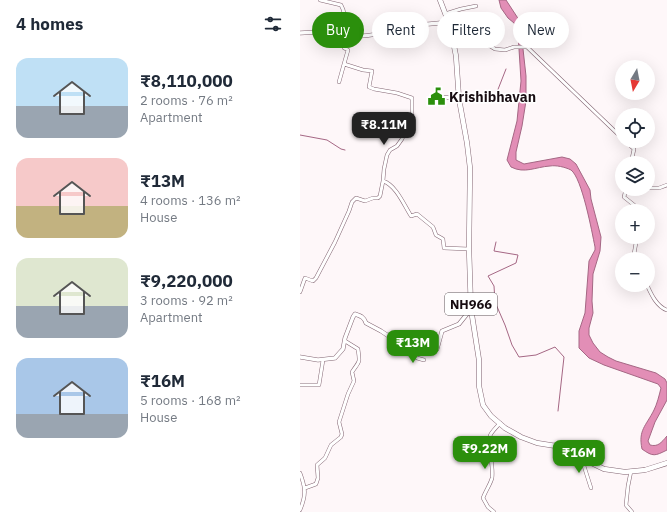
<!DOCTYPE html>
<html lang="en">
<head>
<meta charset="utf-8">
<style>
  :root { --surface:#fff; --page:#f2f2f3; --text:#1f2937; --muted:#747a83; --accent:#2b8f0c }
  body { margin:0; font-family:"IBM Plex Sans",sans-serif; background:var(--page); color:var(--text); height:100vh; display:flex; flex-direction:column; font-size:15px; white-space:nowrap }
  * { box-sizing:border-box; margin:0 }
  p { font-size:13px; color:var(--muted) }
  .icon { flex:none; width:22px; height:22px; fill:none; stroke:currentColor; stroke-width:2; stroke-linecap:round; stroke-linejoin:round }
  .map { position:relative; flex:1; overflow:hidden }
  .panel { display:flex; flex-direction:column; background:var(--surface); width:300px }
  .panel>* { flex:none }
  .guide { position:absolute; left:12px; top:12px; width:295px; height:36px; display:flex; gap:8px }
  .needle { width:26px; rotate:190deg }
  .controls { position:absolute; left:315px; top:60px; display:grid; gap:8px }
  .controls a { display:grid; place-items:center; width:40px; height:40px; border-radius:50%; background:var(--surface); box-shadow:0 4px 16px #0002; font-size:20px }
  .price { position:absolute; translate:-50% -34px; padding:0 9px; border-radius:8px; background:var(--accent); color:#fff; font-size:13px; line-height:26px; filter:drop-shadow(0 1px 2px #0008) }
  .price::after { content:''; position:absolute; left:50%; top:24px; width:12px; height:9px; margin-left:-6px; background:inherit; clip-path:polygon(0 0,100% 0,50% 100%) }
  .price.on { background:#222; color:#fff }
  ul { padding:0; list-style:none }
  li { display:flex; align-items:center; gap:12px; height:100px; padding:0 16px }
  li span { display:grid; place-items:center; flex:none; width:112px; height:80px; border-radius:12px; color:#555 }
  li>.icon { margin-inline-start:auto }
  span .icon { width:48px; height:48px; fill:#fffc; stroke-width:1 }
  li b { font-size:17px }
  h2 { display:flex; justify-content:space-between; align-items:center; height:48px; padding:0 16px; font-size:17px }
  .pill { padding:0 14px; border-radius:18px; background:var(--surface); box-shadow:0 4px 16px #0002; font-size:14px; line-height:36px }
  .pill.on { background:var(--accent); color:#fff }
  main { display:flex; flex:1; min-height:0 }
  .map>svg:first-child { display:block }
  .water { fill:#e28eb6; stroke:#a56784 }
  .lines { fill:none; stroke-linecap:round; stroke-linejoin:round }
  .stream { stroke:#a56784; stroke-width:1 }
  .minor-casing { stroke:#836673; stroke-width:4 }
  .major-casing { stroke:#836673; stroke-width:4.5 }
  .highway-casing { stroke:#836673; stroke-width:5.5 }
  .minor { stroke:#fff; stroke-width:3 }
  .major { stroke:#fff; stroke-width:3.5 }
  .highway { stroke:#fff; stroke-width:4.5 }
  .labels { text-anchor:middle; stroke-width:3; stroke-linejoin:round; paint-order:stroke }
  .shield { fill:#fff; stroke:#5d5558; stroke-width:1 }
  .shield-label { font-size:13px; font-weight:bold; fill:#170c11 }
  .poi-label { font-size:14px; font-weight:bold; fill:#170c11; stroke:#fff; text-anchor:start }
</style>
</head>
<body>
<main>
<section class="panel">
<h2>4 homes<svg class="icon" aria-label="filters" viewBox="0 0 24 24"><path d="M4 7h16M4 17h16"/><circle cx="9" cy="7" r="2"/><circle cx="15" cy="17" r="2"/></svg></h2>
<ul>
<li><span style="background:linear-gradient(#bfe0f5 60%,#9aa5b1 0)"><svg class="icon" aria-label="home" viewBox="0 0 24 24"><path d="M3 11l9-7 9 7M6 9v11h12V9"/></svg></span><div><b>₹8,110,000</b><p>2 rooms · 76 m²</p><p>Apartment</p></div></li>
<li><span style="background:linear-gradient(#f6c9c9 60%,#c2b280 0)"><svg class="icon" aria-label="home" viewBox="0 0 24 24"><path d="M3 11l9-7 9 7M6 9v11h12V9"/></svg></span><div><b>₹13M</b><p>4 rooms · 136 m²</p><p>House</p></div></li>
<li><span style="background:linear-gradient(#dfe7d0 60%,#9aa5b1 0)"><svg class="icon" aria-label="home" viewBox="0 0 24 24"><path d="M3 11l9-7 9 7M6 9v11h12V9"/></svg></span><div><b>₹9,220,000</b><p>3 rooms · 92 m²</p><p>Apartment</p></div></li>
<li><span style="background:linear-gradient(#a9c7e8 70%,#9aa5b1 0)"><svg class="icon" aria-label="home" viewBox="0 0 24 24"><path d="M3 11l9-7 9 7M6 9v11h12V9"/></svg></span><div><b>₹16M</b><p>5 rooms · 168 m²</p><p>House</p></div></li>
</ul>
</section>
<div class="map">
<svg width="367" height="512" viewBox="0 0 367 512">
  <rect width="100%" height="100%" fill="#fef7f9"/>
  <!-- water -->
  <path class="water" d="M199,0H206L223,26V49L226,76V101L222,126L216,152V160L224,164L262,157L270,159L276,164L290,190L291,199L301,237L300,251L293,274L292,301L293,313L289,328V335L293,343L300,352L308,357L316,361L356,373L365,379L367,383V400L355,422L348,441L350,445C358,447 361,443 367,436V450C355,456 353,457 342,449C338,430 346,426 354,410C357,404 359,396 361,388L358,384L304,365L289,358L279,348V331L285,313L289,261L295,250V247C292,232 282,178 271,170C265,167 256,165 250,166C235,167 225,174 211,167L207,160L217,121L221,81L218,33V28L214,23L208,18L201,8Z"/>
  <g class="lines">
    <!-- stream -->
    <path class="stream" d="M206,69L195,97L216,101
      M0,135L27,140L41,149L45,150
      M196,242L194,251L218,255L216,263L188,276L194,286L195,302L205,325L212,345L219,357L236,355L255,347L264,357L258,411"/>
    <defs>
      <path id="minor" d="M20,0L41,5C46,14 44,19 44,28C43,34 45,41 44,48L48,50L44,64L63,70L72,71L69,87L74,89L97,93L112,98V117L102,139L97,146L90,150L87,155L84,169L83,181C96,185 104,205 111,216L117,214L133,227L136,235L143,239L144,248L169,249
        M145,14L161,9L176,6
        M150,26L160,28L195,49L205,50L214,47H227L322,138
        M39,82L44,64
        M144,97L159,99
        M325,141L334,149L331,163
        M348,188H359L367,185
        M326,189L324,197L334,205L335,211
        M336,259L334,254L337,237
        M347,285C351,294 357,307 367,310
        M0,292L5,278L13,281L16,278L35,242L49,211L52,202L56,198L65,201L73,198H78L80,196L83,181
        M112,351L117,358L124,360
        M0,385H19L23,360
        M286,460L284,466L291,488
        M331,471L328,486L326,505L332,512
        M0,473C6,489 6,495 0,510
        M5,488L16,484L18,478L17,465L25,458L31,445L41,437L42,434L39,422L48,394L54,381L52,372C60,360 60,364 58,349L45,341
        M194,512L188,507L183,498C185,492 191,483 192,478C194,464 187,450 190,436C191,432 197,427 200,423"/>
      <path id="major" d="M0,33C21,30 40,37 61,36C76,36 91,30 106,27C120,24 134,24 149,22
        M0,357L18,360L35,358L43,349L45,338L53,317L55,314C61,316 64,317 66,323L81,331L87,335L95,337L102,342L112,351L137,349L142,331L159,324L171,309"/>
      <path id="highway" d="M140,0L150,26L156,56L159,99L167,143L170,168L169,249L171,309L179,360V386L183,405L191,416L205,428L221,437L237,443L256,446L304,469L325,472L345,470L367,463"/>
    </defs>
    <!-- minor casing -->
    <use href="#minor" class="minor-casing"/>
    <!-- major casing -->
    <use href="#major" class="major-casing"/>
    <!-- highway casing -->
    <use href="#highway" class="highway-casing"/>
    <!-- minor -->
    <use href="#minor" class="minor"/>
    <!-- major -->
    <use href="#major" class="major"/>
    <!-- highway -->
    <use href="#highway" class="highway"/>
  </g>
  <!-- icons -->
  <defs>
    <symbol id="civic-bare" viewBox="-9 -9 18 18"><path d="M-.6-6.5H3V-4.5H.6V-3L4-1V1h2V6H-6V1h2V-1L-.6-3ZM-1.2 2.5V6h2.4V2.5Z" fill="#2b8f0c" stroke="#fff" stroke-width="2.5" paint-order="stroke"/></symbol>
  </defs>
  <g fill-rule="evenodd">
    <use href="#civic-bare" x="124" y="84" width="25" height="25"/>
  </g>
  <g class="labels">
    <!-- shield labels -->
    <rect class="shield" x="145" y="293" width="52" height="22" rx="3"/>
    <g class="shield-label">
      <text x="171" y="309">NH966</text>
    </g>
    <!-- poi labels -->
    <g class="poi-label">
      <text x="149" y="102">Krishibhavan</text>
    </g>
  </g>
</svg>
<div class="controls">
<a><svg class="needle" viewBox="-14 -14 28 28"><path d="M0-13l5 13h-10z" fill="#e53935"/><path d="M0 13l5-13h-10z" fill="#747a83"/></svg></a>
<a><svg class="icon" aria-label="locate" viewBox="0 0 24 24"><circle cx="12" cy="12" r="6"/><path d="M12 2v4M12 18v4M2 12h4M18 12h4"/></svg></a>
<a><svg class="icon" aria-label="layers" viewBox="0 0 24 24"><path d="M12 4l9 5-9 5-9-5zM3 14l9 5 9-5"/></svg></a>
<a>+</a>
<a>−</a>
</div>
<b class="price on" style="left:84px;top:146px">₹8.11M</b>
<b class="price" style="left:113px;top:364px">₹13M</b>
<b class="price" style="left:185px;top:470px">₹9.22M</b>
<b class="price" style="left:279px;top:474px">₹16M</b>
<div class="guide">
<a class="pill on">Buy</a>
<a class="pill">Rent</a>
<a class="pill">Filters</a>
<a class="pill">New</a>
</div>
</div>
</main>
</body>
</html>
